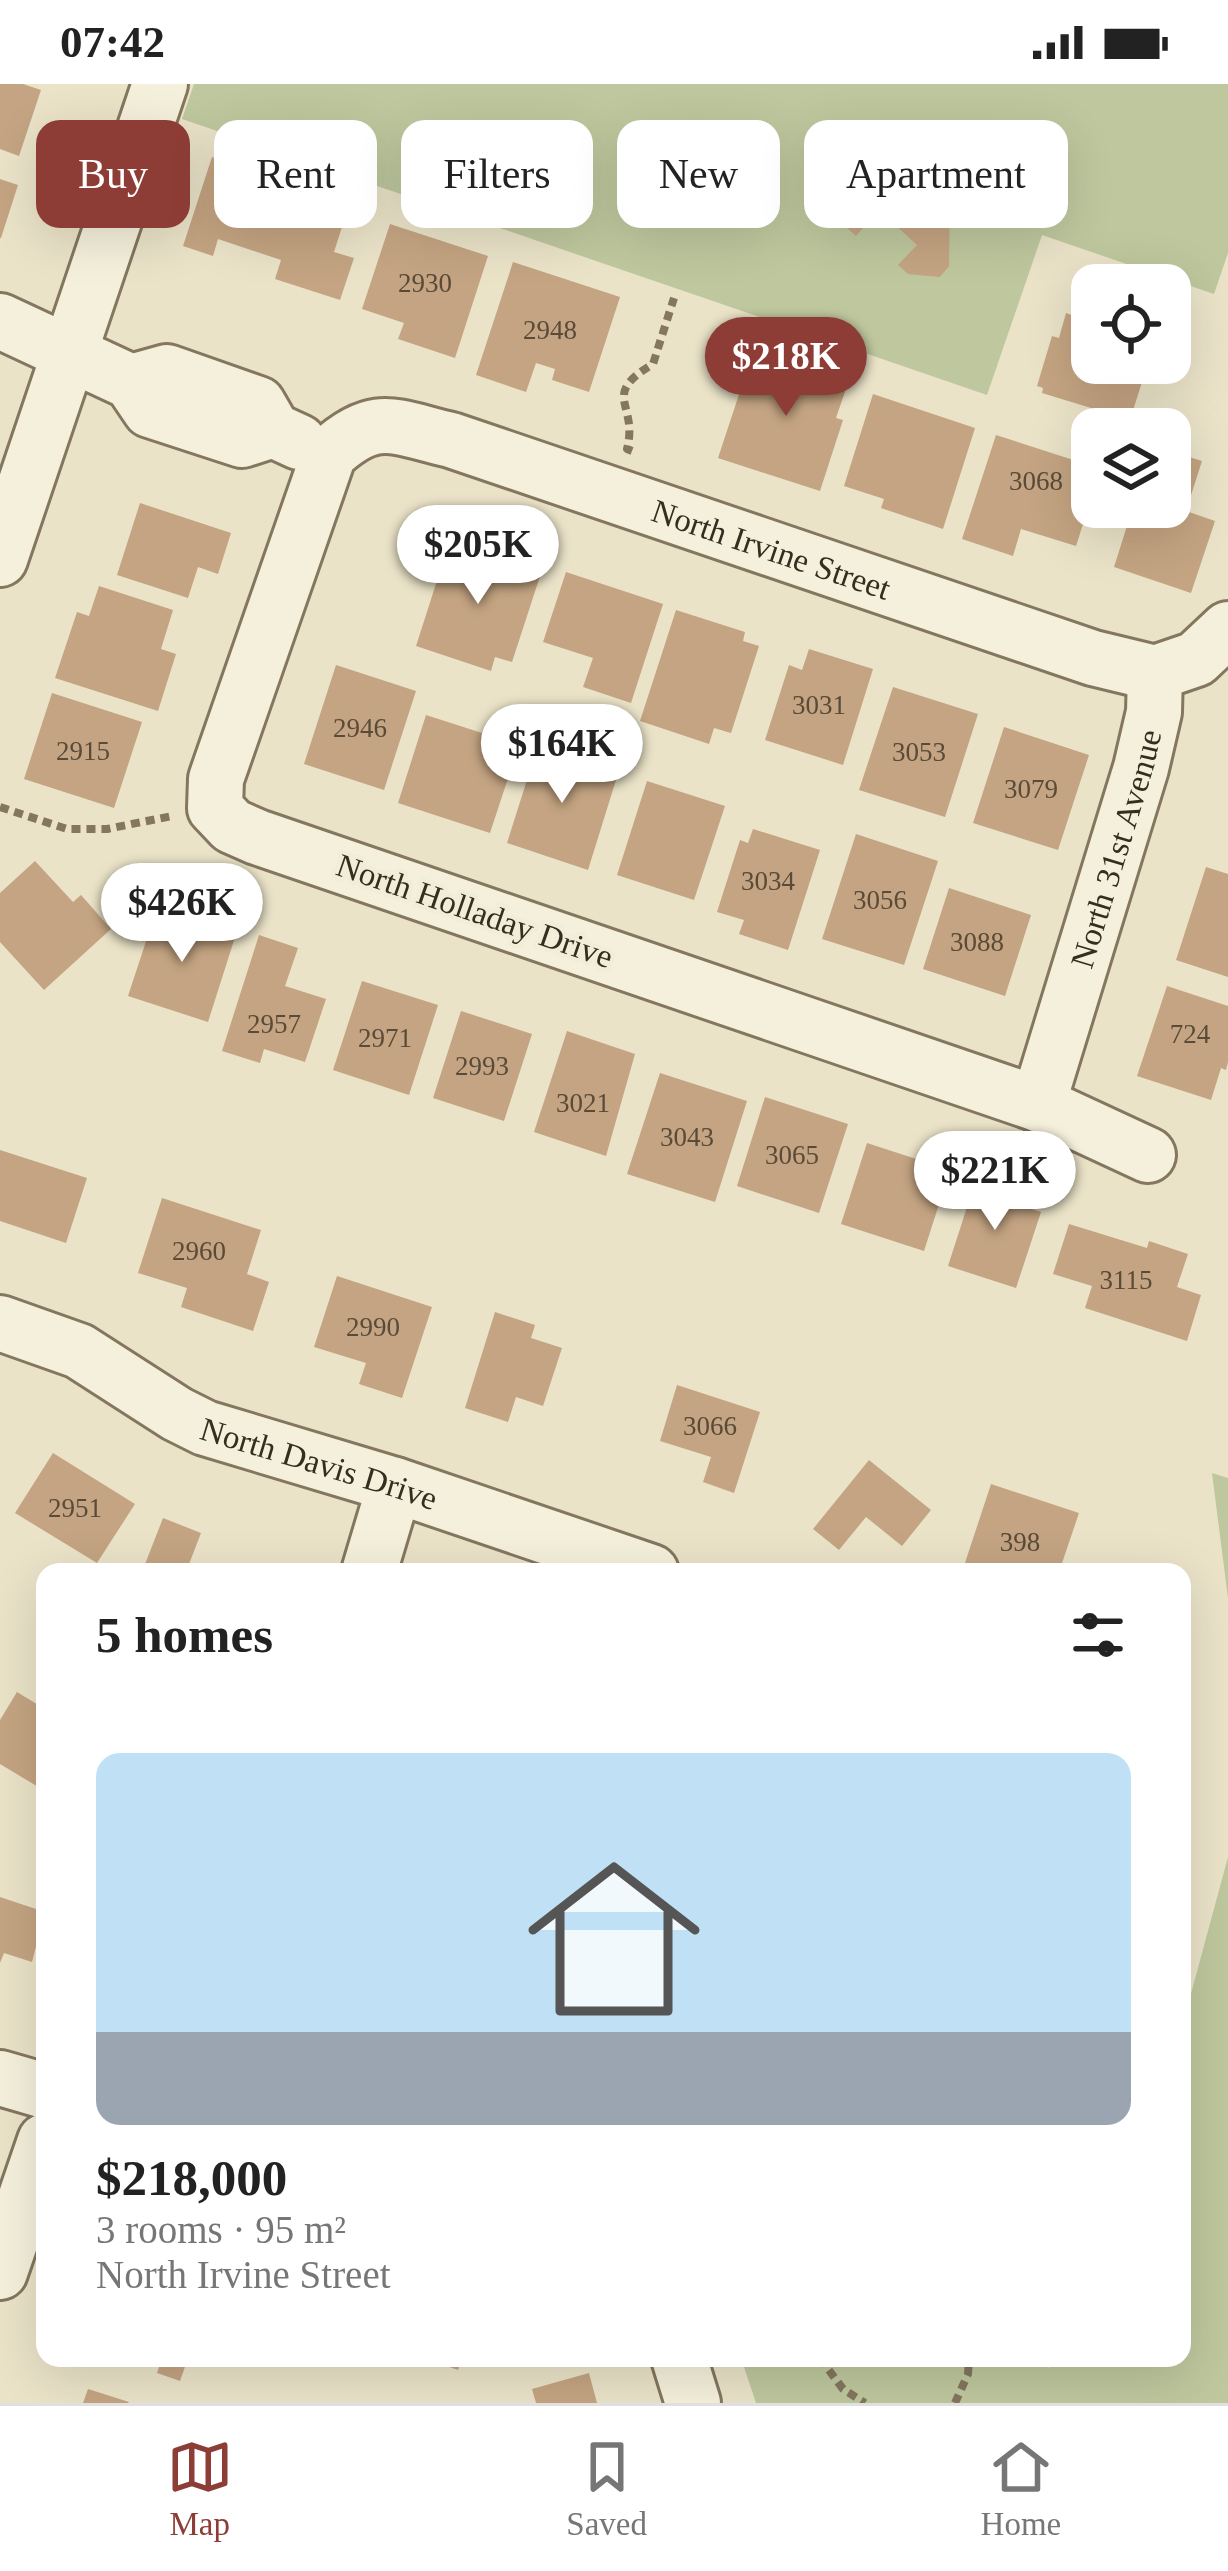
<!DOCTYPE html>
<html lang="en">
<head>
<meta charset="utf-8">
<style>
  :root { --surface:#fff; --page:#f6f6f6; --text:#222; --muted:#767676; --line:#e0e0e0; --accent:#8d3d36 }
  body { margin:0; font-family:Georgia,serif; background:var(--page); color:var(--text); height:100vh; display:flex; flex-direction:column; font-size:45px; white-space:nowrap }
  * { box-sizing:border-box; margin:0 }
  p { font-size:39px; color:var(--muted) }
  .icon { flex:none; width:66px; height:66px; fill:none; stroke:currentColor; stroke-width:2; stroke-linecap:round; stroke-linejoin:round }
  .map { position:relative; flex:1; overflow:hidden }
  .sheet { position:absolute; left:36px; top:1479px; width:1155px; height:804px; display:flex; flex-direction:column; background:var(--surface); border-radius:24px; box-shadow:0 12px 48px #0002 }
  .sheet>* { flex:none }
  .guide { position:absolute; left:36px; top:36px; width:1158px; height:108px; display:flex; gap:24px }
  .buttons { position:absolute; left:1071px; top:180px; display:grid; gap:24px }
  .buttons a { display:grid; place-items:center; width:120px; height:120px; border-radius:24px; background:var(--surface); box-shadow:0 12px 48px #0002; font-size:60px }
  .price { position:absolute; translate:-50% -102px; padding:0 27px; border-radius:42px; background:#fff; color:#222; font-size:39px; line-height:78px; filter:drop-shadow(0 3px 6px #0008) }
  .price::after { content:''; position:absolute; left:50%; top:72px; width:36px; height:27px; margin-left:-18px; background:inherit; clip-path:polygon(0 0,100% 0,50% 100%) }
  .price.current { background:var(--accent); color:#fff }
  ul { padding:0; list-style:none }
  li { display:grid; align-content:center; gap:24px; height:636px; padding:0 60px }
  li span { display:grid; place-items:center; height:372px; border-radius:24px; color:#555 }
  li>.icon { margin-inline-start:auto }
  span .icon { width:216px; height:216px; fill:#fffc; stroke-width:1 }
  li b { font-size:51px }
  h2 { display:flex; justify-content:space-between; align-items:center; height:144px; padding:0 60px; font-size:51px }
  .pill { padding:0 42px; border-radius:24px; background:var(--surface); box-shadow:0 12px 48px #0002; font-size:42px; line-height:108px }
  .pill.current { background:var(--accent); color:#fff }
  .status { display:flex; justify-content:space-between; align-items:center; height:84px; padding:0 60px; background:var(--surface); direction:ltr }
  .status svg { height:33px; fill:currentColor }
  .menu { display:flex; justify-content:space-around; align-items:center; height:168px; border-top:3px solid var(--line); background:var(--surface); font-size:33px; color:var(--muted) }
  .menu a { display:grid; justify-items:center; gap:6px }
  .menu .current { color:var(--accent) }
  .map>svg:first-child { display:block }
  .green { fill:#bec79d }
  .building { fill:#c4a482 }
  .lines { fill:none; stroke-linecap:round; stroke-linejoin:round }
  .minor-casing { stroke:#84765f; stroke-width:60 }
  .path { stroke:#84765f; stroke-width:8; stroke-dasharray:9 6; stroke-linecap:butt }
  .minor { stroke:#f5f0db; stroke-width:54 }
  .labels { text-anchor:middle; stroke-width:9; stroke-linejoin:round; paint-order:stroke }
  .number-label { font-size:27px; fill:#5a4b39 }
  .street-label { font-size:33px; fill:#362d21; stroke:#f2edd7 }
</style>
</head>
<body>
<div class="status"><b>07:42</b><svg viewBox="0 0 49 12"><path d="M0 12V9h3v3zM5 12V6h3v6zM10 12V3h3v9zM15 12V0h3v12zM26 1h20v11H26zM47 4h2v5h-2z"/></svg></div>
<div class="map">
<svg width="1228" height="2319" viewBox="0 0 1228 2319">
  <rect width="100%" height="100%" fill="#eae3c8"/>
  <!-- green -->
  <path class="green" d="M194,0H1228V169L1214,210L1042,151L987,311L182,35Z
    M1212,1389L1228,1394V1514Z
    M1228,1773V2319H756L741,2274H1037L1049,2284L1054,2274H1182V1943Z"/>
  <!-- building -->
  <path class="building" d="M0,0H23L41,6L19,72L0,65Z
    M882,43L922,80L926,76L950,98L949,182L940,193L908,190L898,181L917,161L879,126L856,152L805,106L862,44L872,53Z
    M212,73L350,118L334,168L354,174L340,216L275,195L281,176L218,155L213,172L183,162Z
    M0,95L18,101L1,154H0Z
    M390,140L488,172L455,274L398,255L404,239L362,225Z
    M513,178L620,213L589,308L552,296L555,285L536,279L526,308L476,291Z
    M1086,202L1092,204V279H1148L1130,336L1042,309L1043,304L1037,302L1052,252L1059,254L1066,229L1077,233Z
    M755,262L850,293L836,334L843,336L820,407L718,374Z
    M873,310L975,344L943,445L881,424L884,415L844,402Z
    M996,351L1092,382V412L1076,462L1021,445L1013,472L962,455Z
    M1170,367L1202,377L1186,427L1215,437L1191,509L1114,483L1133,423H1170Z
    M140,419L231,449L218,490L198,483L188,514L117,491Z
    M450,456L542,486L512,578L495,573L491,587L416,562Z
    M566,488L663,520L631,619L583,603L593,574L543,558Z
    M99,502L173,526L161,565L176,570L158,627L55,594L77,528L89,532Z
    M676,526L745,548L743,557L759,562L731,649L714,644L709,660L640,637Z
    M809,565L873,585L843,681L765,656L789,581L802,586Z
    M336,581L416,607L384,706L304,680Z
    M893,603L978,630L945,733L859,706Z
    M52,609L142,638L114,724L24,695Z
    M426,631L519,661L490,749L398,719Z
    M1004,643L1089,671L1058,766L973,739Z
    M540,655L594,673L590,687L616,696L588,786L507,759Z
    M647,697L725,722L694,816L617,791Z
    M753,745L820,766L788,866L739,850L744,836L717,828L740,756L748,759Z
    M856,750L938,777L904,881L822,855Z
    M35,777L73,818L81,811L111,845L44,906L0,858V809Z
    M1206,783L1228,790V893L1176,876Z
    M949,804L1031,831L1005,912L923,885Z
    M157,824L236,850L208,938L128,912Z
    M259,851L298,864L285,902L326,915L305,978L264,965L260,979L222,967Z
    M362,897L438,921L409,1011L333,986Z
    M1167,902L1228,922V978L1226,986L1221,984L1211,1016L1137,992Z
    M461,927L532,950L504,1037L433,1014Z
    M567,947L635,970L606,1072L534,1048Z
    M660,989L747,1017L715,1118L627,1090Z
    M765,1013L848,1040L819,1129L737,1102Z
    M867,1059L950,1086L924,1167L841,1140Z
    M0,1066L87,1094L66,1159L0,1137Z
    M977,1092L1030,1109L1025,1123L1041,1128L1016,1204L948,1182Z
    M162,1114L261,1146L247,1190L269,1198L253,1247L181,1223L187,1204L138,1189Z
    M1069,1140L1147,1164L1149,1157L1188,1170L1177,1203L1201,1211L1187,1257L1085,1224L1092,1202L1053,1190Z
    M337,1192L432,1223L402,1314L359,1300L366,1279L314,1263Z
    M495,1228L535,1241L531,1254L562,1264L543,1322L516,1313L508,1338L465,1324Z
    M677,1301L760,1328L734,1409L703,1398L711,1373L660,1357Z
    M53,1369L135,1420L97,1479L15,1429Z
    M869,1376L931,1426L902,1462L866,1433L839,1466L813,1445Z
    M991,1400L1079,1429L1059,1488H962Z
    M163,1434L201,1449L186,1488H142Z
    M17,1608L45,1625V1707L0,1680V1636Z
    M0,1813L45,1828L32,1878L4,1869L0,1879Z
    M162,2274L187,2277L180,2297L157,2289Z
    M424,2274H462L458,2286Z
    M589,2289L597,2319H536L532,2305Z
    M88,2305L129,2318L128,2319H83Z"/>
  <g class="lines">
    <defs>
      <g id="minor">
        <path d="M0,237L131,298L150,326L242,356L273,346"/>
        <path d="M131,298L167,288L258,320L273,346L299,358"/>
        <path d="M0,475L160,0"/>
        <path d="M1155,589L1196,575L1228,545"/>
        <path id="s1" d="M1038,1020L1141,684L1154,628L1155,589"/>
        <path id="s2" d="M1148,1071L1038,1020L257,753L232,742L215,724L216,695L329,370C376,327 394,343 451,356L1093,574L1155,589"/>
        <path id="s3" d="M0,1239L79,1267L177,1330L205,1344L395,1401L651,1488"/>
        <path d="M369,1488L395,1401"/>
        <path d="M0,1994L45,2007"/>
        <path d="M0,2188L45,2057"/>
        <path d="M679,2274L693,2319"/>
      </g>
    </defs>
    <!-- minor casing -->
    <use href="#minor" class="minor-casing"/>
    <!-- path -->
    <path class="path" d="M632,367L627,365C639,319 599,312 653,280L674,214
      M0,723L67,745H107L172,732
      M820,2274L843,2305L865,2319
      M955,2319L968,2290L969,2274"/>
    <!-- minor -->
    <use href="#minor" class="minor"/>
  </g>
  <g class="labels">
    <!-- number labels -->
    <g class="number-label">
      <text x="425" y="208">2930</text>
      <text x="550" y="255">2948</text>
      <text x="1036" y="406">3068</text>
      <text x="819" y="630">3031</text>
      <text x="360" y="653">2946</text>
      <text x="83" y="676">2915</text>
      <text x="919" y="677">3053</text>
      <text x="1031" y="714">3079</text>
      <text x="768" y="806">3034</text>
      <text x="880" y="825">3056</text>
      <text x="977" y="867">3088</text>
      <text x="274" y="949">2957</text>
      <text x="1190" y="959">724</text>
      <text x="385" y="963">2971</text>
      <text x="482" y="991">2993</text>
      <text x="583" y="1028">3021</text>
      <text x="687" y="1062">3043</text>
      <text x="792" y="1080">3065</text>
      <text x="199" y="1176">2960</text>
      <text x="1126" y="1205">3115</text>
      <text x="373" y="1252">2990</text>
      <text x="710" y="1351">3066</text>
      <text x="75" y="1433">2951</text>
      <text x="1020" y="1467">398</text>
    </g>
    <!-- street labels -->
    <g class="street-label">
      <text dy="12" stroke="none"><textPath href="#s2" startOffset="1842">North Irvine Street</textPath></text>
      <text dy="12" stroke="none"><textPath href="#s1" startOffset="267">North 31st Avenue</textPath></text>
      <text transform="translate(475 826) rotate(19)" y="12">North Holladay Drive</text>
      <text dy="12" stroke="none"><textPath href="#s3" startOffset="351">North Davis Drive</textPath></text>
    </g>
  </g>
</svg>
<div class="buttons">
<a><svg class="icon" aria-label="locate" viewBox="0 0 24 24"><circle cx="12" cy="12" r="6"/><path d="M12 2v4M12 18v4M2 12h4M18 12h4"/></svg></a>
<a><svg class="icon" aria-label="layers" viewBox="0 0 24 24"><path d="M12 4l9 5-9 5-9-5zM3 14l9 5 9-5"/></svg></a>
</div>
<b class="price current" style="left:786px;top:335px">$218K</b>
<b class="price" style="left:478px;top:523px">$205K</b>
<b class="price" style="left:562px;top:722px">$164K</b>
<b class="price" style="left:182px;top:881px">$426K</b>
<b class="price" style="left:995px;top:1149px">$221K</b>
<div class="guide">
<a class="pill current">Buy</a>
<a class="pill">Rent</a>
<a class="pill">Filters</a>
<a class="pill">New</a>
<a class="pill">Apartment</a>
</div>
<section class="sheet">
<h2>5 homes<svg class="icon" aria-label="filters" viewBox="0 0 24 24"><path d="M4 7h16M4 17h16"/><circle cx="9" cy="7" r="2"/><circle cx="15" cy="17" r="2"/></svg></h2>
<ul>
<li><span style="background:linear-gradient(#bfe0f5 75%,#9aa5b1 0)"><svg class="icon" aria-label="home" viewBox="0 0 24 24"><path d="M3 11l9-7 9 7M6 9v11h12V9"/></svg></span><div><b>$218,000</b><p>3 rooms · 95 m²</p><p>North Irvine Street</p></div></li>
</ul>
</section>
</div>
<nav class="menu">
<a class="current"><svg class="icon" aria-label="map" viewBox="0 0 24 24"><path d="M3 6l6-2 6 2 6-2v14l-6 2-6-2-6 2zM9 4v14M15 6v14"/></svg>Map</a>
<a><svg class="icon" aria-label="saved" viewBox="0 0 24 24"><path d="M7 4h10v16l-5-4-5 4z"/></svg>Saved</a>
<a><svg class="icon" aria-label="home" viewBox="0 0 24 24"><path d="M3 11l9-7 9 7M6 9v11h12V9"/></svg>Home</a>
</nav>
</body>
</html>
